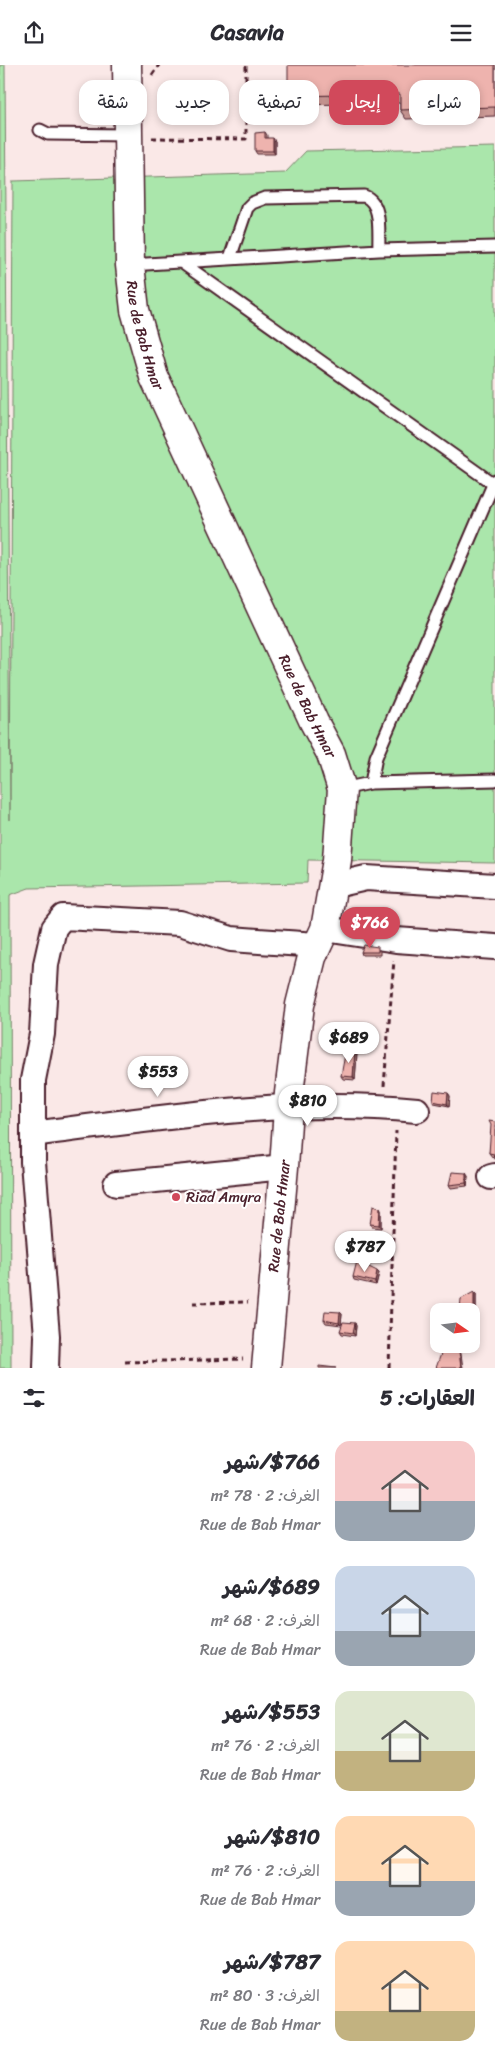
<!DOCTYPE html>
<html lang="ar">
<head>
<meta charset="utf-8">
<style>
  :root { --surface:#fff; --page:#f2f2f3; --text:#2b2b33; --muted:#7c7c81; --accent:#d1495b }
  body { margin:0; font-family:Sriracha,"Playpen Sans Arabic",sans-serif; background:var(--page); color:var(--text); direction:rtl; height:100vh; display:flex; flex-direction:column; font-size:19px; white-space:nowrap }
  * { box-sizing:border-box; margin:0 }
  p { font-size:16px; color:var(--muted) }
  .icon { flex:none; width:28px; height:28px; fill:none; stroke:currentColor; stroke-width:2; stroke-linecap:round; stroke-linejoin:round }
  .map { position:relative; height:1303px; overflow:hidden; direction:ltr }
  .details { display:flex; flex-direction:column; background:var(--surface); flex:1 }
  .details>* { flex:none }
  .top-card { position:absolute; left:15px; top:15px; width:465px; height:45px; direction:rtl; display:flex; gap:10px }
  .needle { width:32px; rotate:104deg }
  .buttons { position:absolute; left:430px; top:1238px; display:grid; gap:10px }
  .buttons a { display:grid; place-items:center; width:50px; height:50px; border-radius:10px; background:var(--surface); box-shadow:0 2px 8px #0003; font-size:25px }
  .price { position:absolute; translate:-50% -42px; padding:0 11px; border-radius:18px; background:#fff; color:#222; font-size:16px; line-height:32px; filter:drop-shadow(0 1px 2px #0008) }
  .price::after { content:''; position:absolute; left:50%; top:30px; width:15px; height:11px; margin-left:-8px; background:inherit; clip-path:polygon(0 0,100% 0,50% 100%) }
  .price.selected { background:var(--accent); color:#fff }
  ul { padding:0; list-style:none }
  li { display:flex; align-items:center; gap:15px; height:125px; padding:0 20px }
  li span { display:grid; place-items:center; flex:none; width:140px; height:100px; border-radius:15px; color:#555 }
  li>.icon { margin-inline-start:auto }
  span .icon { width:60px; height:60px; fill:#fffc; stroke-width:1 }
  li b { font-size:21px }
  h2 { display:flex; justify-content:space-between; align-items:center; height:60px; padding:0 20px; font-size:21px }
  .tag { padding:0 18px; border-radius:15px; background:var(--surface); box-shadow:0 2px 8px #0003; font-size:18px; line-height:45px }
  .tag.selected { background:var(--accent); color:#fff }
  header { display:flex; justify-content:space-between; align-items:center; height:65px; padding:0 20px; background:var(--surface); font-size:22px; font-weight:800 }
  .map>svg:first-child { display:block }
  .green { fill:#aae6ab; stroke:#7a826b }
  .lines { fill:none; stroke-linecap:round; stroke-linejoin:round }
  .service-casing { stroke:#4a1f2b; stroke-width:15 }
  .minor-casing { stroke:#4a1f2b; stroke-width:28 }
  .secondary-casing { stroke:#4a1f2b; stroke-width:31 }
  .path { stroke:#4a1f2b; stroke-width:3; stroke-dasharray:5 4; stroke-linecap:butt }
  .service { stroke:#fff; stroke-width:11 }
  .minor { stroke:#fff; stroke-width:24 }
  .secondary { stroke:#fff; stroke-width:28 }
  .wall { fill:#cd9a96; stroke:#4a1f2b }
  .shaded-wall { fill:#a77d7a; stroke:#4a1f2b }
  .building { fill:#eeb3ae; stroke:#4a1f2b }
  .poi-dot { fill:#d1495b; stroke:#fff; stroke-width:2 }
  .labels { text-anchor:middle; stroke-width:4; stroke-linejoin:round; paint-order:stroke }
  .street-label { font-size:15px; fill:#4a1f2b; stroke:#fff }
  .poi-label { font-size:15px; fill:#4a1f2b; stroke:#fff; text-anchor:start }
</style>
</head>
<body>
<header><svg class="icon" aria-label="menu" viewBox="0 0 24 24"><path d="M4 6h16M4 12h16M4 18h16"/></svg>Casavia<svg class="icon" aria-label="share" viewBox="0 0 24 24"><path d="M12 15V3M7 8l5-5 5 5M5 13v7h14v-7"/></svg></header>
<div class="map">
<svg width="495" height="1303" viewBox="0 0 495 1303">
  <rect width="100%" height="100%" fill="#fae8e7"/>
  <filter id="ink" filterUnits="userSpaceOnUse"><feTurbulence type="fractalNoise" baseFrequency=".02" numOctaves="2"/><feDisplacementMap in="SourceGraphic" scale="10" xChannelSelector="R" yChannelSelector="G"/><feConvolveMatrix kernelMatrix="1 2 1 2 8 2 1 2 1" color-interpolation-filters="sRGB"/></filter>
  <g filter="url(#ink)">
    <!-- green -->
    <path class="green" d="M0,0H5L10,755L13,116L285,108L306,86L495,82V798L308,795L307,818L29,823L10,830L11,1303H0Z"/>
    <g class="lines">
      <defs>
        <path id="service" d="M40,65L48,69L128,70
          M230,193L247,143L252,138L265,133L364,131C383,138 378,168 379,185
          M181,197L495,420
          M130,200L379,185L495,182
          M371,718L376,692L495,415
          M342,724L371,718L495,715"/>
        <path id="minor" d="M335,820L366,813L495,821
          M325,864L396,875L495,882
          M33,1069C160,1053 289,1032 417,1045
          M491,1112L495,1111
          M116,1119L284,1102
          M46,1303L47,1271L33,1097V1015L42,969L46,899L54,863L63,852L180,858L231,874L317,880"/>
        <g id="secondary">
          <path id="s1" d="M127,0L130,200L135,245L154,312L314,657L331,689L342,724L337,795L325,864L312,892L300,940L289,1028L284,1102L266,1303"/>
        </g>
      </defs>
      <!-- service casing -->
      <use href="#service" class="service-casing"/>
      <!-- minor casing -->
      <use href="#minor" class="minor-casing"/>
      <!-- secondary casing -->
      <use href="#secondary" class="secondary-casing"/>
      <!-- path -->
      <path class="path" d="M152,10L159,0
        M152,73L246,74V0
        M384,1021L394,895
        M193,1238L248,1237
        M125,1297L243,1294
        M389,1303L396,1066"/>
      <!-- service -->
      <use href="#service" class="service"/>
      <!-- minor -->
      <use href="#minor" class="minor"/>
      <!-- secondary -->
      <use href="#secondary" class="secondary"/>
    </g>
    <!-- wall -->
    <path class="wall" d="M495,0V51L406,54L400,45V38L294,40L288,31Z
      M265,67L267,70V73L275,76V89H257L255,86Z
      M380,885V890H362L361,887Z
      M357,988L355,1015L343,1014L341,1011Z
      M448,1028L450,1031L449,1041L434,1038L433,1036Z
      M495,1057V1094L493,1093L489,1088Z
      M468,1111L467,1121L451,1123L449,1120Z
      M381,1145V1163L372,1162L370,1159Z
      M379,1208L376,1220L354,1215L353,1212Z
      M476,1229V1250L471,1251V1246Z
      M342,1249L341,1260L326,1258L324,1255Z
      M355,1258L356,1261L355,1271L342,1269L340,1266Z"/>
    <!-- shaded-wall -->
    <path class="shaded-wall" d="M273,73L275,76V89L273,86Z
      M355,985L357,988L355,1015L353,1012Z
      M448,1028L450,1031L449,1041L447,1039Z
      M466,1108L468,1111L467,1121L466,1118Z
      M380,1143L381,1145V1163L379,1160Z
      M377,1206L379,1208L376,1220L375,1217Z
      M474,1227L476,1229V1250L474,1247Z
      M340,1247L342,1249L341,1260L339,1258Z
      M355,1258L356,1261L355,1271L353,1268Z
      M459,1286L461,1289L463,1303H461Z"/>
    <!-- building -->
    <path class="building" d="M288,0H495V42L400,45V29L288,31Z
      M265,67V73H273V86H255V68Z
      M364,880L378,882V887H361Z
      M346,984L355,985L353,1012L341,1011Z
      M434,1026L448,1028L447,1039L433,1036Z
      M489,1056L495,1057V1092H493L494,1089L489,1088L491,1060Z
      M452,1107L466,1108V1118L449,1120Z
      M373,1141L380,1143L379,1160L370,1159Z
      M357,1196L377,1206L375,1217L353,1212Z
      M474,1227V1247L471,1248V1246H460L461,1234Z
      M325,1246L340,1247L339,1258L324,1255Z
      M343,1257L355,1258L353,1268L340,1266Z
      M442,1286H459L461,1303H436Z
      M319,1301L336,1303H319Z"/>
  </g>
  <!-- markers -->
  <circle class="poi-dot" cx="176" cy="1132" r="5"/>
  <g class="labels">
    <!-- street labels -->
    <g class="street-label">
      <text dy="5" stroke="none"><textPath href="#s1" startOffset="272">Rue de Bab Hmar</textPath></text>
      <text dy="5" stroke="none"><textPath href="#s1" startOffset="678">Rue de Bab Hmar</textPath></text>
      <text transform="translate(279 1151) rotate(-84)" y="5">Rue de Bab Hmar</text>
    </g>
    <!-- poi labels -->
    <g class="poi-label">
      <text x="186" y="1137">Riad Amyra</text>
    </g>
  </g>
</svg>
<div class="buttons">
<a><svg class="needle" viewBox="-14 -14 28 28"><path d="M0-13l5 13h-10z" fill="#e53935"/><path d="M0 13l5-13h-10z" fill="#7c7c81"/></svg></a>
</div>
<b class="price selected" style="left:370px;top:884px">$766</b>
<b class="price" style="left:349px;top:999px">$689</b>
<b class="price" style="left:158px;top:1033px">$553</b>
<b class="price" style="left:308px;top:1062px">$810</b>
<b class="price" style="left:365px;top:1208px">$787</b>
<div class="top-card">
<a class="tag">شراء</a>
<a class="tag selected">إيجار</a>
<a class="tag">تصفية</a>
<a class="tag">جديد</a>
<a class="tag">شقة</a>
</div>
</div>
<section class="details">
<h2>العقارات: 5<svg class="icon" aria-label="filters" viewBox="0 0 24 24"><path d="M4 7h16M4 17h16"/><circle cx="9" cy="7" r="2"/><circle cx="15" cy="17" r="2"/></svg></h2>
<ul>
<li><span style="background:linear-gradient(#f6c9c9 60%,#9aa5b1 0)"><svg class="icon" aria-label="home" viewBox="0 0 24 24"><path d="M3 11l9-7 9 7M6 9v11h12V9"/></svg></span><div><b>$766/شهر</b><p>الغرف: 2 · 78 m²</p><p>Rue de Bab Hmar</p></div></li>
<li><span style="background:linear-gradient(#c9d6e8 65%,#9aa5b1 0)"><svg class="icon" aria-label="home" viewBox="0 0 24 24"><path d="M3 11l9-7 9 7M6 9v11h12V9"/></svg></span><div><b>$689/شهر</b><p>الغرف: 2 · 68 m²</p><p>Rue de Bab Hmar</p></div></li>
<li><span style="background:linear-gradient(#dfe7d0 60%,#c2b280 0)"><svg class="icon" aria-label="home" viewBox="0 0 24 24"><path d="M3 11l9-7 9 7M6 9v11h12V9"/></svg></span><div><b>$553/شهر</b><p>الغرف: 2 · 76 m²</p><p>Rue de Bab Hmar</p></div></li>
<li><span style="background:linear-gradient(#ffd9b3 65%,#9aa5b1 0)"><svg class="icon" aria-label="home" viewBox="0 0 24 24"><path d="M3 11l9-7 9 7M6 9v11h12V9"/></svg></span><div><b>$810/شهر</b><p>الغرف: 2 · 76 m²</p><p>Rue de Bab Hmar</p></div></li>
<li><span style="background:linear-gradient(#ffd9b3 70%,#c2b280 0)"><svg class="icon" aria-label="home" viewBox="0 0 24 24"><path d="M3 11l9-7 9 7M6 9v11h12V9"/></svg></span><div><b>$787/شهر</b><p>الغرف: 3 · 80 m²</p><p>Rue de Bab Hmar</p></div></li>
</ul>
</section>
</body>
</html>
